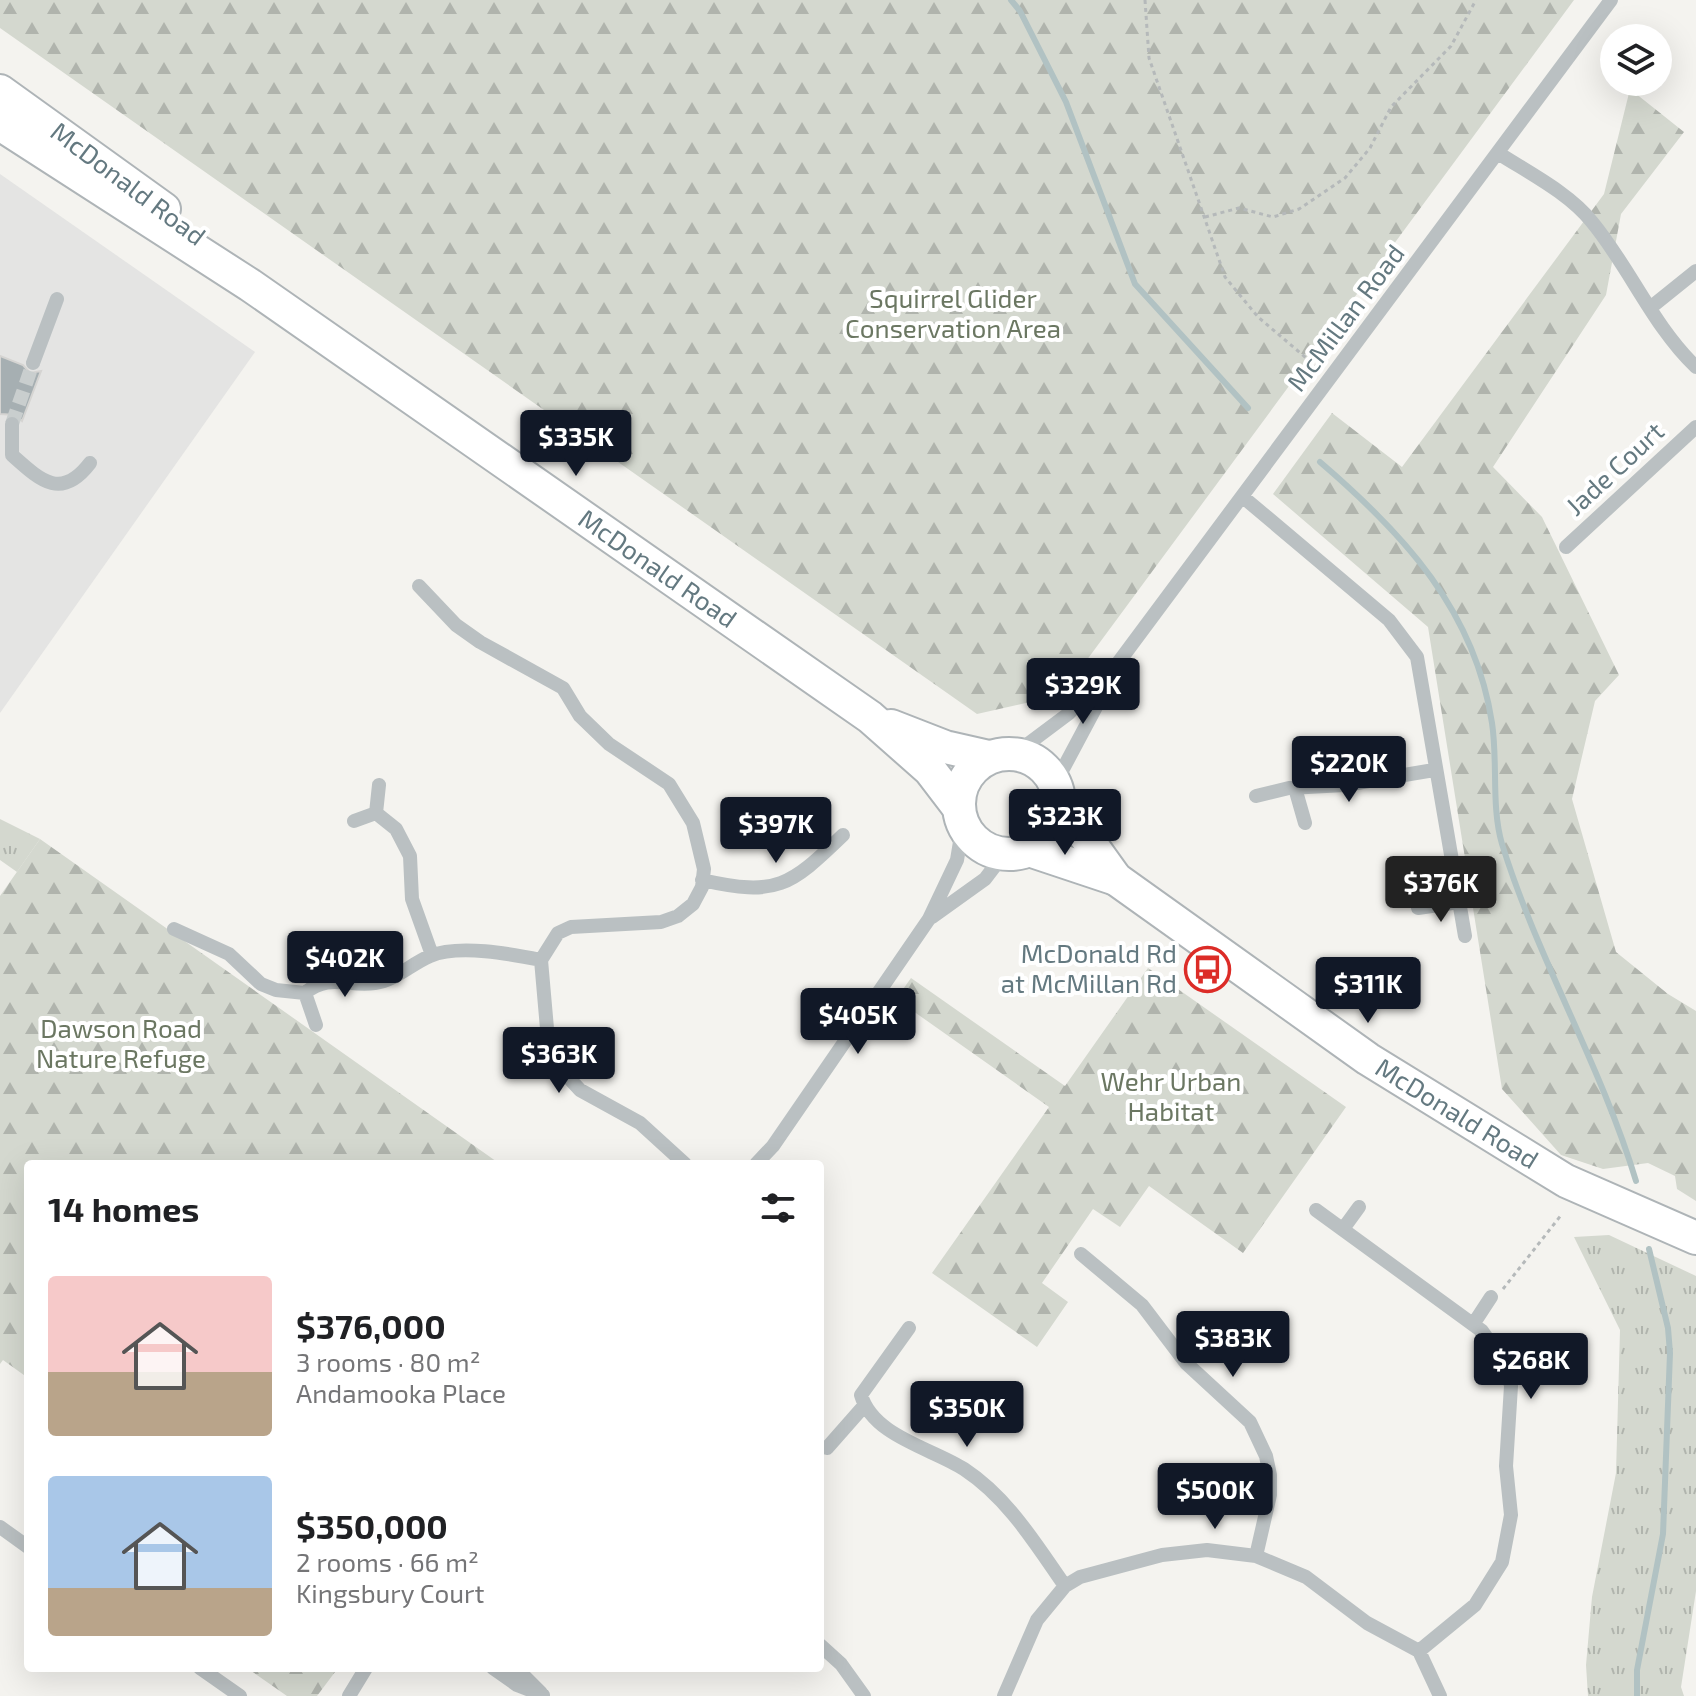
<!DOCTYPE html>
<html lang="en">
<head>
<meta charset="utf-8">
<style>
  :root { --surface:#fff; --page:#f6f6f6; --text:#202124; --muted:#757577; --accent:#111827 }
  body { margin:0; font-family:"Exo 2",sans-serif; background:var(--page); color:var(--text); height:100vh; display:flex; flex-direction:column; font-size:30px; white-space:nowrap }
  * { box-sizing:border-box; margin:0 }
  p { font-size:26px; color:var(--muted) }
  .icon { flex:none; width:44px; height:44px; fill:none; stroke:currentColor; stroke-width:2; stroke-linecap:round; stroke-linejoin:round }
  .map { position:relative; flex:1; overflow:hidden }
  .drawer { position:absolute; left:24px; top:1160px; width:800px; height:512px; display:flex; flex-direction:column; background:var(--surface); border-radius:8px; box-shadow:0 8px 32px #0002 }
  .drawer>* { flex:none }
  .controls { position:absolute; left:1600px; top:24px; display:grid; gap:16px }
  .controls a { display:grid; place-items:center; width:72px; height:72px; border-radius:50%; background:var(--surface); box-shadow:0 8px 32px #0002; font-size:40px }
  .price { position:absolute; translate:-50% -68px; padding:0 18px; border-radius:8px; background:var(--accent); color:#fff; font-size:26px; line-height:52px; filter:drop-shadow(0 2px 4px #0008) }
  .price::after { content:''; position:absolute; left:50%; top:48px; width:24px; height:18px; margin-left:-12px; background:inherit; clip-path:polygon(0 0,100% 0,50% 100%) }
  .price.selected { background:#222; color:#fff }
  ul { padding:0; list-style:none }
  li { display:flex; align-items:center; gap:24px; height:200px; padding:0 24px }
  li span { display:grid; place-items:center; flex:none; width:224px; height:160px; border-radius:8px; color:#555 }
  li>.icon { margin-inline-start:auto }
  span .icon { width:96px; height:96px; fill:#fffc; stroke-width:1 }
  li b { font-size:34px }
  h2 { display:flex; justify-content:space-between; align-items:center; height:96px; padding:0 24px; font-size:34px }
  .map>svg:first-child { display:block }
  .built { fill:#e4e4e3 }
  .forest { fill:url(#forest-firs) }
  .park { fill:url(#park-tufts) }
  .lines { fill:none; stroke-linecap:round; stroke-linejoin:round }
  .stream { stroke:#b1c2c3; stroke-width:6 }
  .building { fill:#a6afb2; stroke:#d5d4d2; stroke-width:2 }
  .minor-tunnel { stroke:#c9cece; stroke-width:14; stroke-dasharray:14 7; stroke-linecap:butt }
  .major-casing { stroke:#aeb4b7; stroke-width:36 }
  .path { stroke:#b5b9ba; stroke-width:3; stroke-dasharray:4 4; stroke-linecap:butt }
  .minor { stroke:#bac0c2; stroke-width:14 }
  .major { stroke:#fff; stroke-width:32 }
  .labels { text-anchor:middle; stroke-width:8; stroke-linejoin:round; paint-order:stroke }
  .street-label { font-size:26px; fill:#647980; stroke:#fff }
  .park-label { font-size:26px; fill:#6b7762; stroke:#fff }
  .poi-label { font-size:26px; fill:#647980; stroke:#fff; text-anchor:end }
</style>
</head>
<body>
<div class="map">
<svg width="1696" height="1696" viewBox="0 0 1696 1696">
  <defs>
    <pattern id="forest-firs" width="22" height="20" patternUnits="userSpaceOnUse" patternTransform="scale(2)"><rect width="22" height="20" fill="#d4d8cf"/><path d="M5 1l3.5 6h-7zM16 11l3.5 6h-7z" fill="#b0b4ad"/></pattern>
    <pattern id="park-tufts" width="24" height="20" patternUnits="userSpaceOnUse" patternTransform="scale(2)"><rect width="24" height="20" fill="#d4d8cf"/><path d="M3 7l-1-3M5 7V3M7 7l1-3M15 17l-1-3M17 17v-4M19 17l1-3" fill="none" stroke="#b0b4ad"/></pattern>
  </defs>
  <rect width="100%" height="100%" fill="#f4f3ef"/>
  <!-- built -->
  <path class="built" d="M0,174L255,352L0,713Z"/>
  <!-- forest -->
  <path class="forest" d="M0,0H1574L1061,695L977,714L0,28Z
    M1630,89L1684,132L1621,214L1606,295L1493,467L1542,517L1619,675L1595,701L1572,799L1616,952L1668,994L1696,1011V1201L1677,1189L1675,1176L1648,1163L1603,1169L1561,1155L1502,1089L1428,627L1273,494L1332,413L1402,467L1604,194Z
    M40,839L500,1164H28V1378L3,1360L0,1364V896Z
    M1148,968L1346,1107L1243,1253L1149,1186L1120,1227L1093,1209L1042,1283L1068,1302L1037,1347L932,1273L1049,1107L896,999L911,978L1065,1086Z
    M247,1668H338L317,1696H287Z"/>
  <!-- park -->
  <path class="park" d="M0,819L40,839L17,872L0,860Z
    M1609,1235L1696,1276V1591L1681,1687L1684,1696H1588L1586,1665L1592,1597L1616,1473L1620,1330L1574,1237Z"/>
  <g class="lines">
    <!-- stream -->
    <path class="stream" d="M1011,0L1020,11L1066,102L1135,284L1248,408
      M1320,462C1404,534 1475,611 1492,723C1498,762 1491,807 1502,844C1538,960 1601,1065 1636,1181
      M1637,1696V1670L1663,1534L1670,1353L1668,1328L1649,1249"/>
  </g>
  <!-- building -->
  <path class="building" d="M0,356L23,365L30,373L41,371L22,421L16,415L0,414Z"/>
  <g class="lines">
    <!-- minor-tunnel -->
    <path class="minor-tunnel" d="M12,424L33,363"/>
    <defs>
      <g id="major">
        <path d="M0,91L164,209"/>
        <path id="s1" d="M0,124L250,285L870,717L930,770L959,808"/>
        <path d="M891,726L945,747L989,757"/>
        <circle cx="1009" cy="804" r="50"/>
        <path id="s2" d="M1060,801L1116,879L1368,1059L1566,1181L1696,1238"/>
        <path d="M1029,850L1116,879"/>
      </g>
    </defs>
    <!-- major casing -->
    <use href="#major" class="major-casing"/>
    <!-- path -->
    <path class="path" d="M1145,0L1149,58L1225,277L1258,317L1318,368
      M1205,217L1239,208L1273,217L1299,209L1345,178L1370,148L1391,107L1451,46L1476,0
      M1503,1289L1562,1214"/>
    <!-- minor -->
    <path class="minor" d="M1498,153C1529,173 1569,193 1592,222C1630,268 1653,326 1696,367
      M1650,308L1696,271
      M33,363L57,299
      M12,424V455C40,480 61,501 90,463
      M1243,497L1389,620L1417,657L1465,936
      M1566,547L1696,427
      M419,586L456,625L480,642L563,688L580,716L609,744L669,784L693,823L704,869L702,887L693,904L678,916L661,922L571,927L558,933L541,960
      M1016,753L1068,714L1118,663L1611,0
      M1056,782L1113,675
      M379,785L376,813L396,829L410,856L412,899L432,955
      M1295,788L1305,823
      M1256,796L1289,788L1345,785L1434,770
      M354,821L376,813
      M818,833L828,849
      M702,880C777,897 790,886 843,835
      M1418,908L1459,902
      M932,917L985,879L1004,854
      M174,929L229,954L261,984L276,990L305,993C329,973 347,987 375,983C396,980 411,964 430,956C459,944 511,954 541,960
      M541,960L548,1040L568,1077L580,1090L640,1123L685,1164
      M305,993L316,1025
      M756,1164L773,1146L929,919L957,860L963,824
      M1316,1210L1482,1331L1506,1365L1511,1386L1506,1466L1511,1515L1502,1562L1475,1605L1419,1651
      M1343,1229L1359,1207
      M1081,1254L1142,1305L1186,1363L1250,1422L1266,1456L1270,1475V1495L1256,1556
      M1474,1323L1491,1297
      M909,1328L861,1395C873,1436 931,1448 964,1469C1008,1498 1035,1543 1065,1586
      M827,1448L864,1406
      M0,1527L28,1547
      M820,1645L841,1664L864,1696
      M200,1668L240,1696
      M493,1668L517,1685L543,1695
      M516,1668L541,1693
      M349,1696L366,1668
      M1004,1696L1037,1620L1065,1586L1080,1577L1162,1555L1207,1550L1256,1556L1306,1577L1367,1623L1419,1651L1440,1696"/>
    <!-- major -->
    <use href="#major" class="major"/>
  </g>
  <!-- icons -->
  <defs>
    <symbol id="bus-ring" viewBox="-11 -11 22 22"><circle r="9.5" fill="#fff" stroke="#dc2c27" stroke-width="1.5"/><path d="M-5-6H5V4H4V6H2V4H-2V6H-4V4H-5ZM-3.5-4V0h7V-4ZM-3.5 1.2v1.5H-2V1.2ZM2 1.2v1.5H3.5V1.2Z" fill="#dc2c27"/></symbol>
  </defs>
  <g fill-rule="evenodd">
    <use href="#bus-ring" x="1182" y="944" width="51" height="51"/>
  </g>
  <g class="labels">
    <!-- street labels -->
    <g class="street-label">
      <text transform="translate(128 184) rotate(37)" y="9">McDonald Road</text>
      <text transform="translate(1346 318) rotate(-53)" y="9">McMillan Road</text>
      <text transform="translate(1615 469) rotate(-43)" y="9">Jade Court</text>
      <text dy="9" stroke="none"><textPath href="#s1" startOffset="794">McDonald Road</textPath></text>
      <text dy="9" stroke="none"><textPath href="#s2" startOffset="510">McDonald Road</textPath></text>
    </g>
    <!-- park labels -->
    <g class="park-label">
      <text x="953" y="308">Squirrel Glider<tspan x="953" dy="30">Conservation Area</tspan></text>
      <text x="121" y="1038">Dawson Road<tspan x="121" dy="30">Nature Refuge</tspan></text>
      <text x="1171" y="1091">Wehr Urban<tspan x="1171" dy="30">Habitat</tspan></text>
    </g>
    <!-- poi labels -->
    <g class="poi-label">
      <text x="1177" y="963">McDonald Rd<tspan x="1177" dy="30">at McMillan Rd</tspan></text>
    </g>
  </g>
</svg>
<div class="controls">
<a><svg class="icon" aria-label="layers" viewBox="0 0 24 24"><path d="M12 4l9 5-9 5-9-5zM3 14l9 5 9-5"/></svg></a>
</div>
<b class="price" style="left:576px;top:478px">$335K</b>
<b class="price" style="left:1083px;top:726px">$329K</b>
<b class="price" style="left:1349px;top:804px">$220K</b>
<b class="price" style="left:1065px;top:857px">$323K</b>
<b class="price" style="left:776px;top:865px">$397K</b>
<b class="price selected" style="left:1441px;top:924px">$376K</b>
<b class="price" style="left:345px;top:999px">$402K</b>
<b class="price" style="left:1368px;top:1025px">$311K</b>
<b class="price" style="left:858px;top:1056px">$405K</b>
<b class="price" style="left:559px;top:1095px">$363K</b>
<b class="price" style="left:1233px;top:1379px">$383K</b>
<b class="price" style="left:1531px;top:1401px">$268K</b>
<b class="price" style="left:967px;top:1449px">$350K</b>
<b class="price" style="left:1215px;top:1531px">$500K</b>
<section class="drawer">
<h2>14 homes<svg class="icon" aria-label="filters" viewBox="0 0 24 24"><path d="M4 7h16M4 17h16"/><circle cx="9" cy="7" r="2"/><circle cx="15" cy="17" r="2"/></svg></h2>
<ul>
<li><span style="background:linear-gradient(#f6c9c9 60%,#b9a48a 0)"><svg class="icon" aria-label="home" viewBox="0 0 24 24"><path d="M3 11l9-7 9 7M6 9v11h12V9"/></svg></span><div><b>$376,000</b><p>3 rooms · 80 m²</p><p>Andamooka Place</p></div></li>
<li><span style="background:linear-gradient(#a9c7e8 70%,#b9a48a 0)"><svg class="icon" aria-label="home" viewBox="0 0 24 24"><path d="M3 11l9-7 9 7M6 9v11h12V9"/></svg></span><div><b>$350,000</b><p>2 rooms · 66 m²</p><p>Kingsbury Court</p></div></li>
</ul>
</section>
</div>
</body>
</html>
